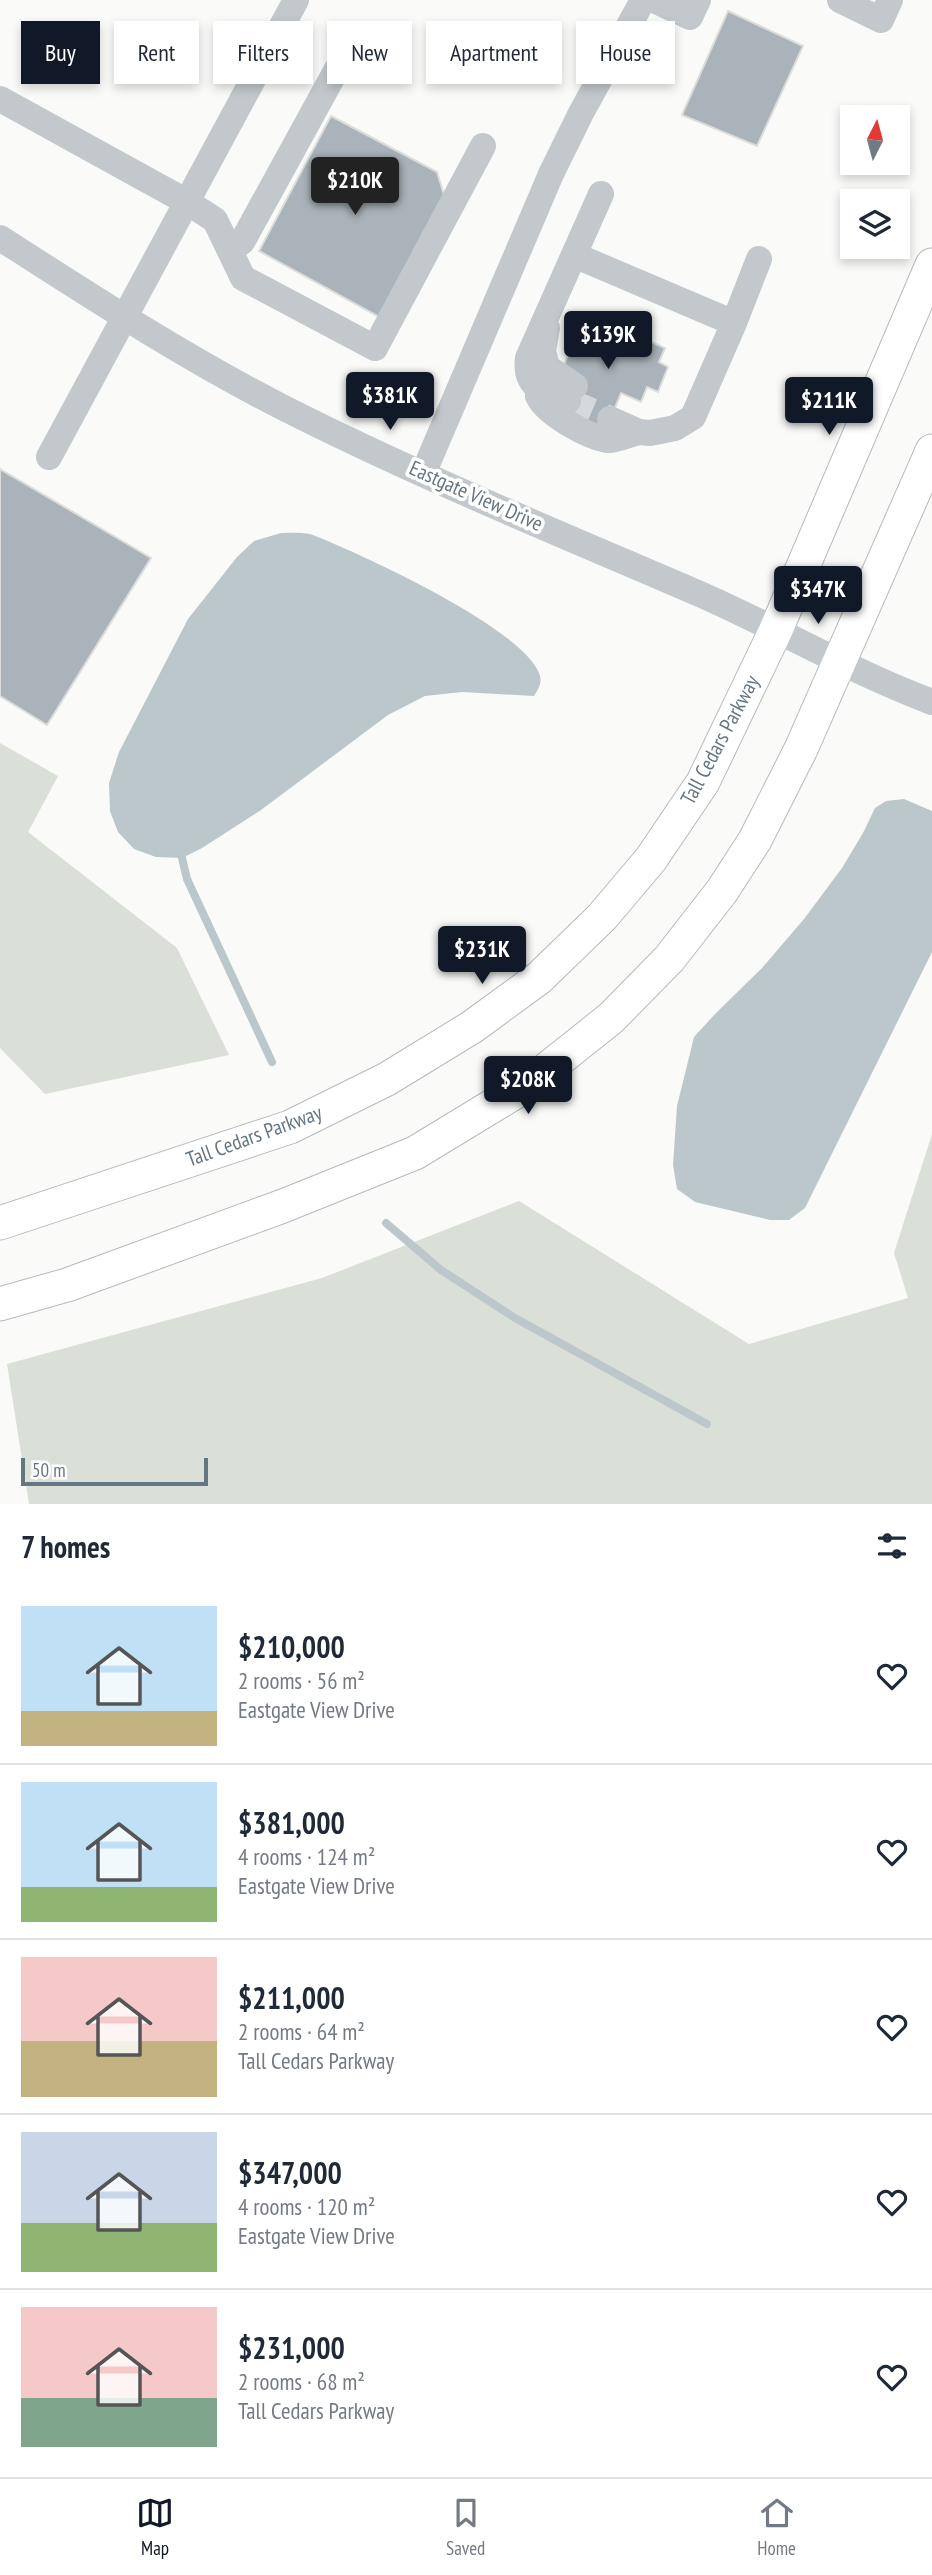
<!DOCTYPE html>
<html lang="en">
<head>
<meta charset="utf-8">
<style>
  :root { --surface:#fff; --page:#f2f2f3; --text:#1f2937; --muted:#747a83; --line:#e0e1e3; --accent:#111827 }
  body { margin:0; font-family:"PT Sans Narrow",sans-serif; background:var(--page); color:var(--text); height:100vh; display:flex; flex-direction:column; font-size:26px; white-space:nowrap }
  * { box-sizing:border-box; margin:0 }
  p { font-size:23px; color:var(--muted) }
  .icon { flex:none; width:38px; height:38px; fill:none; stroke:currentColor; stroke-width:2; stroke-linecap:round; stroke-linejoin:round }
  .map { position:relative; height:1504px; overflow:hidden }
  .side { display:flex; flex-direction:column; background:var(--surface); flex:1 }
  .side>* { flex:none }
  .guide { position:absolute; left:21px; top:21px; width:891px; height:63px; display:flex; gap:14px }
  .needle { width:46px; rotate:6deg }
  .fabs { position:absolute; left:840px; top:105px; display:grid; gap:14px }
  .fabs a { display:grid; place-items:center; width:70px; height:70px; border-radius:0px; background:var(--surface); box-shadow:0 4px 10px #0003; font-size:35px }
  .scale { position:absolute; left:21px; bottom:18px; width:187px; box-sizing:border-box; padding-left:7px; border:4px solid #657683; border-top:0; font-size:19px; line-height:24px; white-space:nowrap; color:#657683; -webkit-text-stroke:5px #fff; paint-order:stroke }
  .price { position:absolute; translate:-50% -60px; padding:0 16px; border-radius:7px; background:var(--accent); color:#fff; font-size:23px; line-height:46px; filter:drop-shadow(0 2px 4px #0008) }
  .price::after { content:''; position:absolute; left:50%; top:42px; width:21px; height:16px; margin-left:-10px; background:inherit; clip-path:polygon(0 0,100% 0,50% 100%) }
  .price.current { background:#222; color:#fff }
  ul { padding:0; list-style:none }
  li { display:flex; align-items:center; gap:21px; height:175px; padding:0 21px }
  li+li { border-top:2px solid var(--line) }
  li span { display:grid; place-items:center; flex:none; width:196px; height:140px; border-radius:0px; color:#555 }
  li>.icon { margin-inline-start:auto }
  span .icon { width:84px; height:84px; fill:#fffc; stroke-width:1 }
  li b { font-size:30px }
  h2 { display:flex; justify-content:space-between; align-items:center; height:84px; padding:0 21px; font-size:30px }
  .chip { padding:0 24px; border-radius:0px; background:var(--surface); box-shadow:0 4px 10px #0003; font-size:24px; line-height:63px }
  .chip.current { background:var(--accent); color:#fff }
  .tabs { display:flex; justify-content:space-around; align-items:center; height:98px; border-top:2px solid var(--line); background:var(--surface); font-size:19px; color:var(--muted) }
  .tabs a { display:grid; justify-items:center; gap:4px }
  .tabs .current { color:var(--accent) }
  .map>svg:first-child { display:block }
  .green { fill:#dadfd7 }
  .water { fill:#bbc7cb }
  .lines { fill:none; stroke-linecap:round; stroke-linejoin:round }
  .stream { stroke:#bbc7cb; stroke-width:8 }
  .building { fill:#aab3b9; stroke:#dcdcda; stroke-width:2 }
  .minor-tunnel { stroke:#d5d9db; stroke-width:26; stroke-dasharray:26 13; stroke-linecap:butt }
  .major-casing { stroke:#b5babe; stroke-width:35 }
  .minor { stroke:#c3c8cc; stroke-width:26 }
  .major { stroke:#fff; stroke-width:33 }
  .labels { text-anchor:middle; stroke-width:7; stroke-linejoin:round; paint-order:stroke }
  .street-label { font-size:21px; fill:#657683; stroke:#fff }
</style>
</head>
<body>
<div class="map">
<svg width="932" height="1504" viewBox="0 0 932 1504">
  <rect width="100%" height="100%" fill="#fafaf8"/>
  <!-- green -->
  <path class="green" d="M0,743L58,776L28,832L177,948L229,1055L45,1094L0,1048Z
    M932,1134V1504H29L7,1364L322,1278L519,1201L749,1344L908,1298L894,1253Z"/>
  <!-- water -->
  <path class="water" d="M281,533C291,533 304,532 313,535C359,553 528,630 540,676C542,684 538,689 534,696L462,692L425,696L388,715L261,810L202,848L182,858L156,857L134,849L118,832L110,811L109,783L119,752L188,619L237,557L254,541Z
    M904,799L932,811V952L805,1208L789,1220H770L695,1202L677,1189L673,1165L677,1106L694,1037L715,1014L762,968L804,919L842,868L863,833L875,808L886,801Z"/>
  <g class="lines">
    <!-- stream -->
    <path class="stream" d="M182,858L187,879L272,1062
      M386,1223L441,1270L515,1318L707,1424"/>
  </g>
  <!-- building -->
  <path class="building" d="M728,11L803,46L757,146L682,115Z
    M331,116L437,172L444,195L381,318L259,251Z
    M585,313L612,325L614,322L641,334L640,337L665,348L659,362L668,367L658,392L647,387L641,402L621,393L605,432L563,413V367Z
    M0,469L151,558L47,725L0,696Z"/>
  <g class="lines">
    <!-- minor-tunnel -->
    <path class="minor-tunnel" d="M568,401L610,419"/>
    <defs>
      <path id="major" d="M0,1223L290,1127L387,1079L472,1027L539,978L602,917L651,859L703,782L775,632L932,265
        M0,1304L67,1285L283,1206L415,1153L527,1085L611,1018L669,959L722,891L755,840L801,749L932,451"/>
    </defs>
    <!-- major casing -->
    <use href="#major" class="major-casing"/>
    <!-- minor -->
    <path class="minor" d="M654,0L690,17L698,0
      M840,0L881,20L890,0
      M0,99L187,202L215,220L243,278L375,348L483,146
      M0,238C92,297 184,357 282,407C418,476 561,534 702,595C779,629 852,672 932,702
      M229,249L242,242L337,69
      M574,255L734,323L693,417L675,428L650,433L639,432L610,419
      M734,323L759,259
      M547,328L543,351L547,367L575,386
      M538,396C546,414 587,436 607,440C616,441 630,434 639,432
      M568,401C544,392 524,388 528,358L601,194
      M49,457L296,0
      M423,474L551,174L581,113L643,0"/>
    <!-- major -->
    <use href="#major" class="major"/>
  </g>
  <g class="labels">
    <!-- street labels -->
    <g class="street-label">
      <text transform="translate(476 496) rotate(24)" y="7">Eastgate View Drive</text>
      <text transform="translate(720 740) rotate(-62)" y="7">Tall Cedars Parkway</text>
      <text transform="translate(254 1136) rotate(-20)" y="7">Tall Cedars Parkway</text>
    </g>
  </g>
</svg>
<div class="fabs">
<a><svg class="needle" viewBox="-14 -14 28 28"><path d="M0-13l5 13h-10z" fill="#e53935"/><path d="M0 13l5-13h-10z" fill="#747a83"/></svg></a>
<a><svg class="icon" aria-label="layers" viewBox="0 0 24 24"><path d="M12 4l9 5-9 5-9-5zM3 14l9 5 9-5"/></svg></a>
</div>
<div class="scale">50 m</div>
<b class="price current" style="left:355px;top:217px">$210K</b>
<b class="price" style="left:608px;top:371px">$139K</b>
<b class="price" style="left:390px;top:432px">$381K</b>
<b class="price" style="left:829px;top:437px">$211K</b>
<b class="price" style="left:818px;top:626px">$347K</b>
<b class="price" style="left:482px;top:986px">$231K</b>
<b class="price" style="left:528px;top:1116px">$208K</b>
<div class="guide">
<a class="chip current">Buy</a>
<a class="chip">Rent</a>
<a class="chip">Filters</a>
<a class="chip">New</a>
<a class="chip">Apartment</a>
<a class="chip">House</a>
</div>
</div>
<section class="side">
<h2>7 homes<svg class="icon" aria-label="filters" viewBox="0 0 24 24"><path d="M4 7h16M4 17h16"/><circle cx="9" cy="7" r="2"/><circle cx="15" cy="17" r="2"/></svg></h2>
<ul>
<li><span style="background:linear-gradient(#bfe0f5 75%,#c2b280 0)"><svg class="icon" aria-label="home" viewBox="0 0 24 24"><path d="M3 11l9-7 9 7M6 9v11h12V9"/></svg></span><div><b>$210,000</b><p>2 rooms · 56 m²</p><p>Eastgate View Drive</p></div><svg class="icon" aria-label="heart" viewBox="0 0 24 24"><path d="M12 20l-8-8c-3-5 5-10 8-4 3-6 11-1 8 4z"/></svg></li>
<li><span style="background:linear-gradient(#bfe0f5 75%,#8fb573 0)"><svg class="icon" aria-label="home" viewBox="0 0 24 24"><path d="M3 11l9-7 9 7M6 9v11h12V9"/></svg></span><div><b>$381,000</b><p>4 rooms · 124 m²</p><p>Eastgate View Drive</p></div><svg class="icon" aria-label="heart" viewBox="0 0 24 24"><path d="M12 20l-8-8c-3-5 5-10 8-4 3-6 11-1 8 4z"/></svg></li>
<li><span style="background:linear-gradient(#f6c9c9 60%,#c2b280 0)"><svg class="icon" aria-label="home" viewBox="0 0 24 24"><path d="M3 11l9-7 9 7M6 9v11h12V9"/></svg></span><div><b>$211,000</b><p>2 rooms · 64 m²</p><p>Tall Cedars Parkway</p></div><svg class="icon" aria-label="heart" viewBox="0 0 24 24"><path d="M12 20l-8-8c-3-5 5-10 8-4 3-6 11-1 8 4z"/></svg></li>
<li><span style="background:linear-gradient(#c9d6e8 65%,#8fb573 0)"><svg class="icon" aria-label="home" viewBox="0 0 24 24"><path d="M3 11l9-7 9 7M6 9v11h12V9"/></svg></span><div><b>$347,000</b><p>4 rooms · 120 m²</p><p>Eastgate View Drive</p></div><svg class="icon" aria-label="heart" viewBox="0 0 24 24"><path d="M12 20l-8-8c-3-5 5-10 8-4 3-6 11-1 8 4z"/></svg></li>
<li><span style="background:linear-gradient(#f6c9c9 65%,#7fa58c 0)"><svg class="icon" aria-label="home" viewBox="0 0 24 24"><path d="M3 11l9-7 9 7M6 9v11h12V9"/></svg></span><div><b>$231,000</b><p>2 rooms · 68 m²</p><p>Tall Cedars Parkway</p></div><svg class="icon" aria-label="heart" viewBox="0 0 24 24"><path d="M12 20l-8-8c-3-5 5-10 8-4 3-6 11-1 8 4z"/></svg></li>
</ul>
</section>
<nav class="tabs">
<a class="current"><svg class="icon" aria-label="map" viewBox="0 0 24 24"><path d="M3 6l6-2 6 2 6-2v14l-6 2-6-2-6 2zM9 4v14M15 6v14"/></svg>Map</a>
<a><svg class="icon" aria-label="saved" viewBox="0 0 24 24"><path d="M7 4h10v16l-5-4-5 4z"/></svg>Saved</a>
<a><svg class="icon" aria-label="home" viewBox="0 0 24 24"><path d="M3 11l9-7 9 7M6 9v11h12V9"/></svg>Home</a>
</nav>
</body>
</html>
